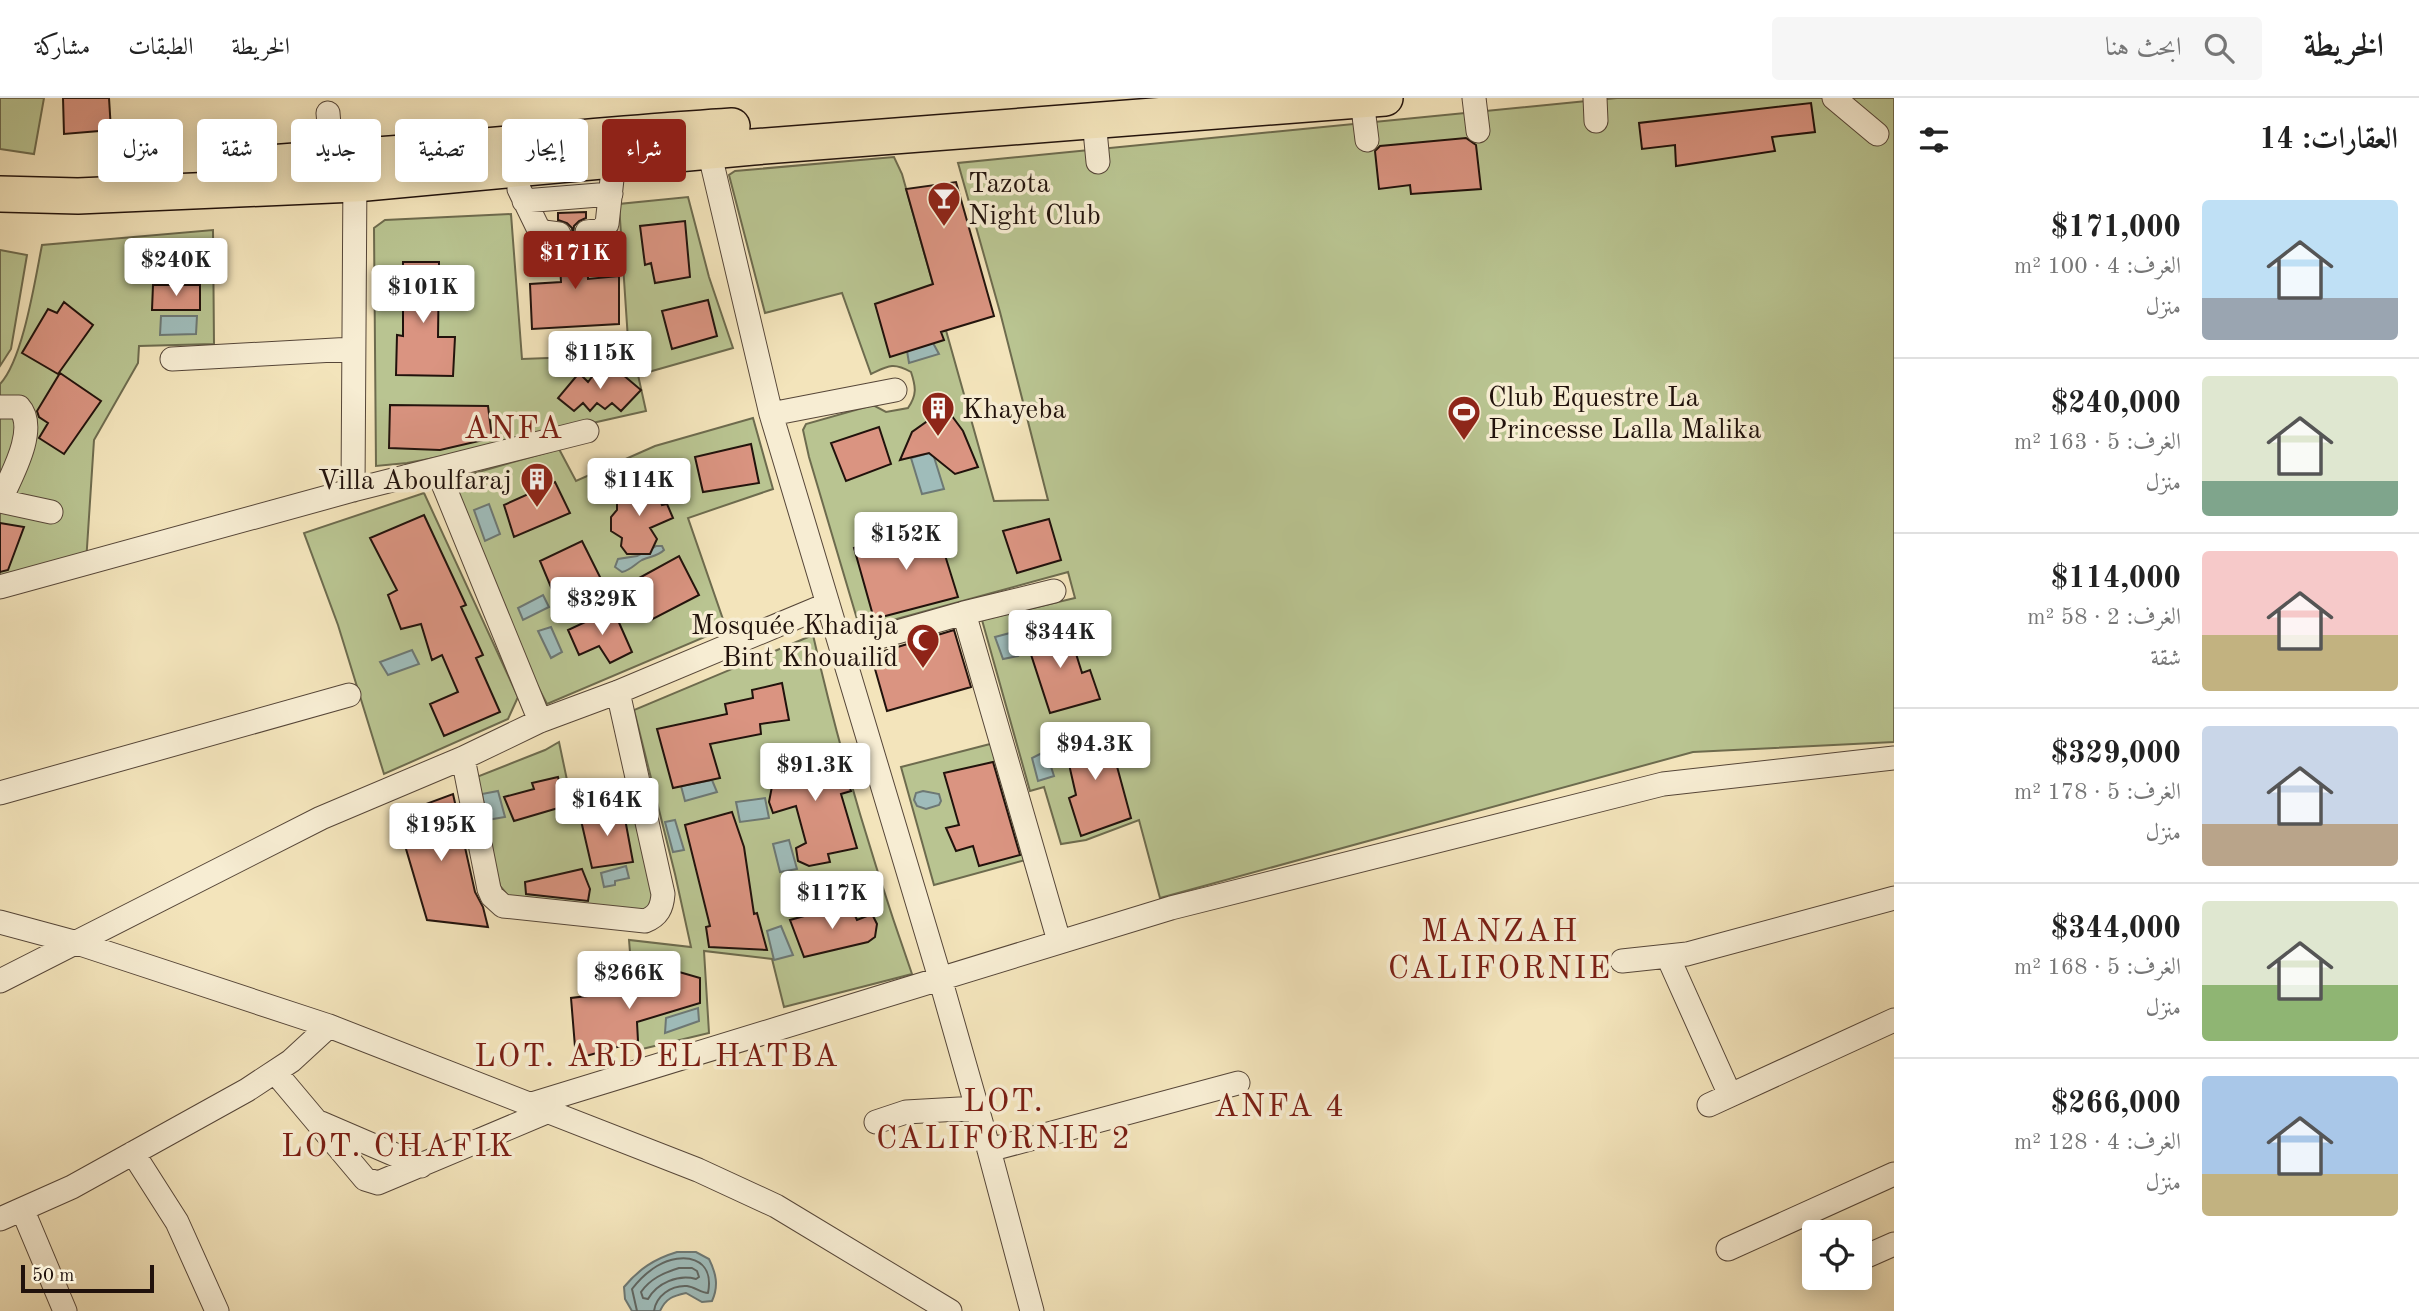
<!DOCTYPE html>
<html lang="ar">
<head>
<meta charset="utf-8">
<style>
  :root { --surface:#fff; --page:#f6f6f6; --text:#222; --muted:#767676; --line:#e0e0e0; --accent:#8f2418 }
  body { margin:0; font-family:"Old Standard TT",Amiri,serif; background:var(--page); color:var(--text); direction:rtl; height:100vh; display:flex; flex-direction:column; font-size:26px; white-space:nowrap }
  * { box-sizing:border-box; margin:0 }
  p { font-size:23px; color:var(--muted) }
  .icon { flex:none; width:38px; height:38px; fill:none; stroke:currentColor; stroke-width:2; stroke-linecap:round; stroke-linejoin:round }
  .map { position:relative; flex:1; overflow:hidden; direction:ltr }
  .side { display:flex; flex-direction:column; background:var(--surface); width:525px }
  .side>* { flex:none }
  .top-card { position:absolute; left:21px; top:21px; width:665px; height:63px; direction:rtl; display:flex; gap:14px }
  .controls { position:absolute; left:1802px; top:1122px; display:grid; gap:14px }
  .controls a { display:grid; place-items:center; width:70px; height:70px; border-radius:7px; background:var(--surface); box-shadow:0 4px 18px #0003; font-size:35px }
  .scale { position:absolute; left:21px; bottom:18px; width:133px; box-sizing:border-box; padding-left:7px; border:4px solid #21120c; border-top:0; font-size:19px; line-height:24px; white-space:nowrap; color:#21120c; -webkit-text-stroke:5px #f7edd3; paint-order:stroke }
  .price { position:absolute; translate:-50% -60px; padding:0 16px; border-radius:7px; background:#fff; color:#222; font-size:23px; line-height:46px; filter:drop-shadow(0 2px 4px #0008) }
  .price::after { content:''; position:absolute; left:50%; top:42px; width:21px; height:16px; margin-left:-10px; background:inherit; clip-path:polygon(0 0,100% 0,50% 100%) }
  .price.active { background:var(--accent); color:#fff }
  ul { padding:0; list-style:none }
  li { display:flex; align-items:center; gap:21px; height:175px; padding:0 21px }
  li+li { border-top:2px solid var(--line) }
  li span { display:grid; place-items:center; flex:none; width:196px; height:140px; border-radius:7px; color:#555 }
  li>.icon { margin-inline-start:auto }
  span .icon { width:84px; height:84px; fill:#fffc; stroke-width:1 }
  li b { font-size:30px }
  h2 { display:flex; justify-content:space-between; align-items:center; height:84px; padding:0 21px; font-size:30px }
  .pill { padding:0 24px; border-radius:7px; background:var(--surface); box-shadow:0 4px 18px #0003; font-size:24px; line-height:63px }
  .pill.active { background:var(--accent); color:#fff }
  header { display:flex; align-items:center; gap:42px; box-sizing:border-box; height:98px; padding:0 35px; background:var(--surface); border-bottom:2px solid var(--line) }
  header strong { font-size:33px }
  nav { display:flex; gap:38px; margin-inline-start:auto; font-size:24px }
  .search { width:490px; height:63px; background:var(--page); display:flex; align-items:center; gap:18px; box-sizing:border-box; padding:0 24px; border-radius:7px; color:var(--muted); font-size:26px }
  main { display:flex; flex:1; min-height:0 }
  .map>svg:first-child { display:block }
  .green { fill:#b9c491; stroke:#6d6b4e; stroke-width:2 }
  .water { fill:#9fbcba; stroke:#6d7874; stroke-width:2 }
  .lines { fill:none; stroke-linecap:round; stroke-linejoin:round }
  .shore { stroke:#606763; stroke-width:2 }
  .building { fill:#da9481; stroke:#21120c; stroke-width:2 }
  .minor-casing { stroke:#564638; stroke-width:25 }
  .highway-casing { stroke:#21120c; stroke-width:38 }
  .minor { stroke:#f7edd3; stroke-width:23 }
  .highway { stroke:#f3e4bb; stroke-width:35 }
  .labels { text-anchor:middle; stroke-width:7; stroke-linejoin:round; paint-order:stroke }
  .poi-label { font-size:28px; fill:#21120c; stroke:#f7edd3; text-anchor:start }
  .quarter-label { font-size:32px; letter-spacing:2px; fill:#7a1f14; stroke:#f7edd3 }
</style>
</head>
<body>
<header>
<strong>الخريطة</strong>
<div class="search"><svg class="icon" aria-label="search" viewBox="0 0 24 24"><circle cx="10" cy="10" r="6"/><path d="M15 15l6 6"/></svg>ابحث هنا</div>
<nav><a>الخريطة</a><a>الطبقات</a><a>مشاركة</a></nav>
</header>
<main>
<section class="side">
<h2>العقارات: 14<svg class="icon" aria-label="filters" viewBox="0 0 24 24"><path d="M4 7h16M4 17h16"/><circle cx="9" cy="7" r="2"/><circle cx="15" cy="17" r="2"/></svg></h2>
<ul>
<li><span style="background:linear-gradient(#bfe0f5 70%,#9aa5b1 0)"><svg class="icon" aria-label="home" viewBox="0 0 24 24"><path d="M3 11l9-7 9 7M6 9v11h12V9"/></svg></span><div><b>$171,000</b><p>الغرف: 4 · 100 m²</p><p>منزل</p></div></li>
<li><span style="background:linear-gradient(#dfe7d0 75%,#7fa58c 0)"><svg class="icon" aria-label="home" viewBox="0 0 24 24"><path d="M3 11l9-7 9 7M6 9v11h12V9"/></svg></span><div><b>$240,000</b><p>الغرف: 5 · 163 m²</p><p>منزل</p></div></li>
<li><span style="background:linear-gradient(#f6c9c9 60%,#c2b280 0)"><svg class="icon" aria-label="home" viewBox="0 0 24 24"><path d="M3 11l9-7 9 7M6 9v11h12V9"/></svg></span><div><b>$114,000</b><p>الغرف: 2 · 58 m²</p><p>شقة</p></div></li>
<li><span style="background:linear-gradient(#c9d6e8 70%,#b9a48a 0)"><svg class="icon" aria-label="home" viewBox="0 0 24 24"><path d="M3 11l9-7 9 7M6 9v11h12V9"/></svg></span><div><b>$329,000</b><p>الغرف: 5 · 178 m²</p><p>منزل</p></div></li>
<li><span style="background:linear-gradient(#dfe7d0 60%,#8fb573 0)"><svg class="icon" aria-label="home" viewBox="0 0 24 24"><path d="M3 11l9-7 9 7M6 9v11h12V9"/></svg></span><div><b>$344,000</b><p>الغرف: 5 · 168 m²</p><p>منزل</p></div></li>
<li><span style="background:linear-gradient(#a9c7e8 70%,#c2b280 0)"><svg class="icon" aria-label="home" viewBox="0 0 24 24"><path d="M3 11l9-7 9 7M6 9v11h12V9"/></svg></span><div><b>$266,000</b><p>الغرف: 4 · 128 m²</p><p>منزل</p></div></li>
</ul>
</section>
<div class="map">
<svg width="1894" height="1213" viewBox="0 0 1894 1213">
  <rect width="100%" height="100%" fill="#f3e4bb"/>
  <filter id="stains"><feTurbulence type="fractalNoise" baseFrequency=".00286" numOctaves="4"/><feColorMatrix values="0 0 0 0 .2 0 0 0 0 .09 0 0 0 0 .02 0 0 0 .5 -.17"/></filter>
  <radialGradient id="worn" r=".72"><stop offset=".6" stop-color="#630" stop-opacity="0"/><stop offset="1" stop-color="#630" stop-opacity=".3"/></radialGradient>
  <!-- green -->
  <path class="green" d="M0,0H44L34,56L0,51Z
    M1617,0H1894V644L1693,654L1160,800L1139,722L1086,742L1061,746L1044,689L1030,693L982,522L1075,500L1068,474L860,531L809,359L803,332L806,326L873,307L886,314L908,310C917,297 916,289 911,274C893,264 888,268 871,276L842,195L765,215L729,77L735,73L894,59L902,76L994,403L1048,402L1000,214L958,65Z
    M688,99L709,179L733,250L638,277L646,313L445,358L407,365L376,368L374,130L385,122L511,116L522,261L629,257L619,106Z
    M213,132L214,246L139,248L138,265L94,342L86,465L0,482V286C23,262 35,182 42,147Z
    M0,152L27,157L11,251L0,268Z
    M753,320L773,391L688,420L726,530L547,606L512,539L454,393L461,379L559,351L576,383L655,348Z
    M424,395L518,599L508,621L384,676L338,527L304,435Z
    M813,537C839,652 873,765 912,876L784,909L772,861L704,853L709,935L638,952L629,842L691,849L675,776L634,612Z
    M559,644L571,701L627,688L657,797L648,816L511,801L500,788L474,680L545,652Z
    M994,645L1029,761L934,787L901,669Z"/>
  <!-- water -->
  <path class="water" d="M161,218H197L196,236L160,237Z
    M933,245L939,256L909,265L907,253Z
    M929,355L934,359L944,391L922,396L911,360Z
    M489,406L500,436L485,443L474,412Z
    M656,448H662L664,452C657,459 650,458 642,462C635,466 631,472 622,474L615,469L618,461L637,458Z
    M543,497L549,509L523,522L518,510Z
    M551,529L562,554L551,560L538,533Z
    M1010,535L1018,558L1003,561L995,539Z
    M412,552L419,566L388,577L380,564Z
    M1046,653L1054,678L1038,683L1032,660Z
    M712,682L717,694L685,703L681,688Z
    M498,693L505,719L487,722L482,696Z
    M923,693L939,696L941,703L939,707L926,711L917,708L914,702L916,695Z
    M765,700L769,720L740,724L736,704Z
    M675,722L684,752L673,754L665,724Z
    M789,742L797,771L780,774L773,746Z
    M626,768L629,780L615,783V787L604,789L601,775Z
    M781,828L793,857L774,862L767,833Z
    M698,910L699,923L665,935L666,920Z
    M677,1154H696L709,1161C716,1175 719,1188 712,1203L702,1204L686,1195C673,1198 666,1200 660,1213H632L625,1201L624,1189C639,1171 654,1161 677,1154Z"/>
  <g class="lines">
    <!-- shore -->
    <path class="shore" d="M679,1170H692L697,1173L699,1179L696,1181C678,1176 657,1185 648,1201L643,1200L641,1194C650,1181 663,1175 679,1170Z
      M637,1213L632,1191C639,1182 647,1174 657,1168C683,1153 715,1159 708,1195C701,1195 695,1189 687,1188C671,1187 656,1198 654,1213"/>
  </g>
  <!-- building -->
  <path class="building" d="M63,0H109L111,32L64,36Z
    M1811,5L1815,34L1772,39L1775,53L1676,68L1675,47L1642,51L1639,25Z
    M1466,40L1476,47L1481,91L1411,96L1410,87L1379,91L1375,53L1380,48Z
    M956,84L994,218L941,234L944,242L890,259L875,206L933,186L906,91Z
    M586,114V120L579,123L574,128L573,137L576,143L587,148L588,181L619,178V226L532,231L530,186L561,184L559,150L570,145L573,139L572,130L567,125L558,122V115Z
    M685,123L690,179L655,185L651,165L645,167L640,128Z
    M403,164H439L438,239H455L453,278L396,277L397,237L403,238Z
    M153,187H200V212H152Z
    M708,202L717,238L672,251L662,213Z
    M64,204L93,227L58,276L22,255L48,211L57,215Z
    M598,271H616L641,292L621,313L612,305L605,311L597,305L590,313L583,305L574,313L558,300L579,275L588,284Z
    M60,275L101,303L64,356L39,340L48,325L39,319L37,313Z
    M390,307L488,308L492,340L440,352L389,350Z
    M946,310L963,333L978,369L955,376L929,355L900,362L912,334Z
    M879,329L891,366L846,383L831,345Z
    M751,346L759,385L703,394L695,359Z
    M640,383L648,384L656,392L662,407L667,406L673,420L650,430L657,441L650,456H627L621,448L622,440L611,433V419L617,412V395L624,390H631L634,385Z
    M555,384L570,415L514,439L504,407Z
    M424,417L466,507L461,509L483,557L476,560L500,614L444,638L430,606L458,594L442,557L432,562L421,526L401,531L388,497L397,492L370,440Z
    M1049,421L1061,462L1017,475L1003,433Z
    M0,425L24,429L8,472L0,474Z
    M935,425L958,499L874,521L854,450Z
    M582,443L603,485L558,506L540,463Z
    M679,458L699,497L649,523L630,485Z
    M613,511L632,554L610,565L599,548L579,557L568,532Z
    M1042,528L1044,536L1068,530L1082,575L1090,572L1100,601L1050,615L1024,535Z
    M954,532L971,589L887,613L871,557Z
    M782,585L789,622L760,626L761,636L710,646L720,680L673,690L657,631L727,616L725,606L753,600L752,592Z
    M1106,628L1131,720L1081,738L1069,700L1076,697L1063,640Z
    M836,650L851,693L841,696L857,750L828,756L830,764L809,768L798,763L796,750L806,745L796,708L773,715L769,704L774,678L771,666Z
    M993,664L1020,757L979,768L973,748L956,753L946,730L959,727L944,675Z
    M558,679L565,708L514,723L504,699L534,691L532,685Z
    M453,696L475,794L483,809L488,829L427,822L396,717Z
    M623,710L633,764L592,770L580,718Z
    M732,714L744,749L754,816L757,815L767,852L709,849L706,829L710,828L685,727Z
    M582,771L590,791L588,803L526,796L525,784Z
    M833,810L834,816L852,811L857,822L872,816L877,826L875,839L868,844L804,859L790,822Z
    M655,867L700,880V905L637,924L638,943L576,961L571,900L655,890Z"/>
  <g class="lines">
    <defs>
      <path id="minor" d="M1474,0L1478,33
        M1595,0L1596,23
        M1834,0L1877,36
        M1362,2L1367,42
        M328,15L332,62
        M1094,22L1098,64
        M706,40L771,316L940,880L989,1052L1032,1213
        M519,91L538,130L544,134L559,136
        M524,103L611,96
        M587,134L601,132L607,126L614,63
        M172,261L353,251
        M0,309H19C39,331 10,380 0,403L51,414
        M771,316L895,292
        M437,371L540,623
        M353,392L355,73
        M0,489L353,392L587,333
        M964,515L1054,493
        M841,550L964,515L1059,843
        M463,660L489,791L492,798L503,808L645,823C658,818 662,810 663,796L618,594
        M0,695L349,597
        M0,824L74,844L329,928L698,1072L776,1108L950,1213
        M1668,859L1730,997
        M1622,863L1687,856L1894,800
        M0,883L321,720L463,660L540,623L618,594L828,506
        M275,974L365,1081L378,1085L549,1013
        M532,1006L1171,810L1663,686L1894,660
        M1709,1007L1894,922
        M876,1024L906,1014L977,1010
        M321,1025L421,1068
        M989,1052L1238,985
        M133,1055L177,1124L217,1213
        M23,1113L65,1213
        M0,1121L72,1089L247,992L291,963L329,928
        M1728,1151L1894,1076
        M1860,1161L1894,1146"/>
      <path id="highway" d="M233,67C399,58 565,39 732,28
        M0,96L78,98L355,86L753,49L1385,0"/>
    </defs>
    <!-- minor casing -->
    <use href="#minor" class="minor-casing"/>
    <!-- highway casing -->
    <use href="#highway" class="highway-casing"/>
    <!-- minor -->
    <use href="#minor" class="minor"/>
    <!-- highway -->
    <use href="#highway" class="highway"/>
  </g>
  <!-- icons -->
  <defs>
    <symbol id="bar-pin" viewBox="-11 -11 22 30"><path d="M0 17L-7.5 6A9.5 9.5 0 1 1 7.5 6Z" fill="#8f2418" stroke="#f7edd3"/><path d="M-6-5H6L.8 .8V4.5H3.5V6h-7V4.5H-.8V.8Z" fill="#fff"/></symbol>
    <symbol id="building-pin" viewBox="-11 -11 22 30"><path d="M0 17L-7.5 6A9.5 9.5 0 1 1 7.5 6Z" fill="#8f2418" stroke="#f7edd3"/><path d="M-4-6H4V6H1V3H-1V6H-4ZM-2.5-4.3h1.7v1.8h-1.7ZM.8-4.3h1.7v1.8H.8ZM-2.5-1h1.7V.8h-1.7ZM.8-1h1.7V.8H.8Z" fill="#fff"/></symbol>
    <symbol id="stadium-pin" viewBox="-11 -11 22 30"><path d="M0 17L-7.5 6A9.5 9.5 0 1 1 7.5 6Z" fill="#8f2418" stroke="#f7edd3"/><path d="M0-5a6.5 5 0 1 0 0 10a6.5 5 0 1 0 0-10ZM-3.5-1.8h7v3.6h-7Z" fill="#fff"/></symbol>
    <symbol id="mosque-pin" viewBox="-11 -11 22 30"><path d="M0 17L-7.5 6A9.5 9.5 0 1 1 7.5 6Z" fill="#8f2418" stroke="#f7edd3"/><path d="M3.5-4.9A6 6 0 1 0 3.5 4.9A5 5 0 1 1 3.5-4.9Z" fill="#fff"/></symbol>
  </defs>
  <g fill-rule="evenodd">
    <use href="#bar-pin" x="925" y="81" width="38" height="52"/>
    <use href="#building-pin" x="919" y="291" width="38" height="52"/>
    <use href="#stadium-pin" x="1445" y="295" width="38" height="52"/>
    <use href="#building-pin" x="518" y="362" width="38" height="52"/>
    <use href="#mosque-pin" x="904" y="523" width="38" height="52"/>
  </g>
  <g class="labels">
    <!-- poi labels -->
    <g class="poi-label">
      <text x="968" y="94">Tazota<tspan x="968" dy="32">Night Club</tspan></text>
      <text x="1488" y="308">Club Equestre La<tspan x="1488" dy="32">Princesse Lalla Malika</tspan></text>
      <text x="962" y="320">Khayeba</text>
      <text x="512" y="391" text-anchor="end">Villa Aboulfaraj</text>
      <text x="898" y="536" text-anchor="end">Mosquée Khadija<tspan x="898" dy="32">Bint Khouailid</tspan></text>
    </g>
    <!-- quarter labels -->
    <g class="quarter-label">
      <text x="514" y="340">ANFA</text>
      <text x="1500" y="843">MANZAH<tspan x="1500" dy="37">CALIFORNIE</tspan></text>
      <text x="657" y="968">LOT. ARD EL HATBA</text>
      <text x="1004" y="1013">LOT.<tspan x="1004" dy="37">CALIFORNIE 2</tspan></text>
      <text x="1280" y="1018">ANFA 4</text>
      <text x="398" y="1058">LOT. CHAFIK</text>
    </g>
  </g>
  <rect width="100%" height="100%" filter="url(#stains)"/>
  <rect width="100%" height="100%" fill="url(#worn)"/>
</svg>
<div class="controls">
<a><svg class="icon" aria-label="locate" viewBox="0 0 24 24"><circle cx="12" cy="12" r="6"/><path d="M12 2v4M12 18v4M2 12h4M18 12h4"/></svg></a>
</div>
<div class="scale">50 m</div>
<b class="price active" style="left:575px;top:193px">$171K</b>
<b class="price" style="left:176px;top:200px">$240K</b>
<b class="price" style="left:423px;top:227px">$101K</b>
<b class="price" style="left:600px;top:293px">$115K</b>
<b class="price" style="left:639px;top:420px">$114K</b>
<b class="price" style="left:906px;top:474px">$152K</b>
<b class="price" style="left:602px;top:539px">$329K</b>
<b class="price" style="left:1060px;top:572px">$344K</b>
<b class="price" style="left:1095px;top:684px">$94.3K</b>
<b class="price" style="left:815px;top:705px">$91.3K</b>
<b class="price" style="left:607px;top:740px">$164K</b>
<b class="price" style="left:441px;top:765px">$195K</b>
<b class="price" style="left:832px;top:833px">$117K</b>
<b class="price" style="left:629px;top:913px">$266K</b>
<div class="top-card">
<a class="pill active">شراء</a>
<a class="pill">إيجار</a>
<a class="pill">تصفية</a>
<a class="pill">جديد</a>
<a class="pill">شقة</a>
<a class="pill">منزل</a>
</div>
</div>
</main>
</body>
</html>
